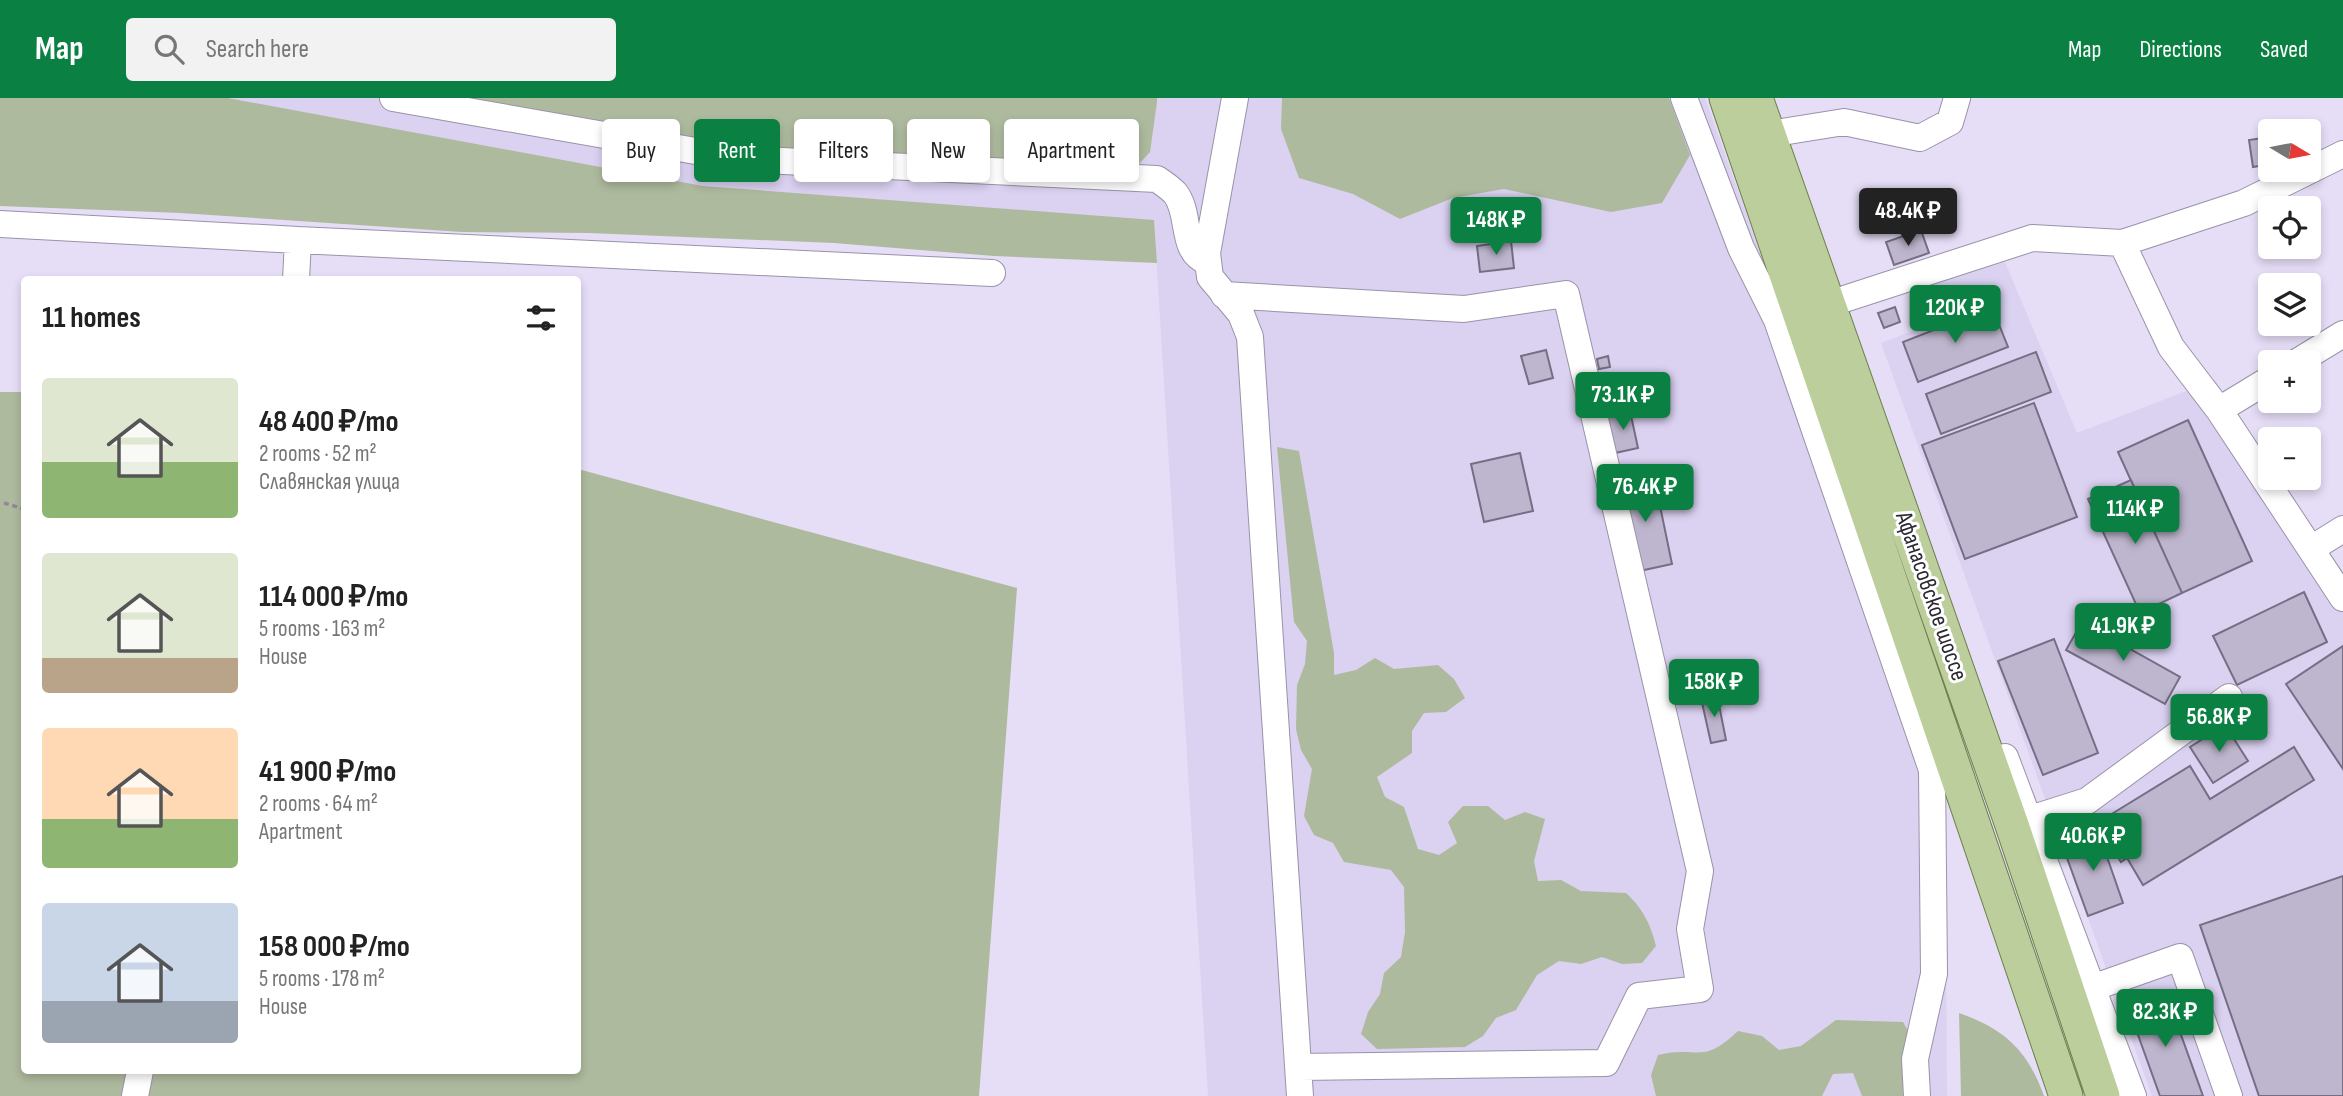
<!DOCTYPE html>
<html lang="en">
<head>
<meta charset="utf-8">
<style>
  :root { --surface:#fff; --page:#f2f2f2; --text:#222; --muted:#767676; --accent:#0b8043 }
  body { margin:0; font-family:"Sofia Sans Condensed",sans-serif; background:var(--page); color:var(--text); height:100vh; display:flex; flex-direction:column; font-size:26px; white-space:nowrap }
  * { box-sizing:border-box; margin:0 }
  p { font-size:23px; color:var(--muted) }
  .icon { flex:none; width:38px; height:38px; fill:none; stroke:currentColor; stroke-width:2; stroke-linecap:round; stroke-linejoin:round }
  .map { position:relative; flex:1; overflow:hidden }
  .drawer { position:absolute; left:21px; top:178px; width:560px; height:798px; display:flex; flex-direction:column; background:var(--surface); border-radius:7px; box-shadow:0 4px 10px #0003 }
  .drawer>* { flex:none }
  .top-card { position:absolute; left:602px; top:21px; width:665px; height:63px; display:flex; gap:14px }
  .needle { width:46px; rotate:100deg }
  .fabs { position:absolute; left:2258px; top:21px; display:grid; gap:14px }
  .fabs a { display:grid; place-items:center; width:63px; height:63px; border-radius:7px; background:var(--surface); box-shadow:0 4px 10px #0003; font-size:35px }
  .price { position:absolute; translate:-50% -60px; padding:0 16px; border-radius:7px; background:var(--accent); color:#fff; font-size:23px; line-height:46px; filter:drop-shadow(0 2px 4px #0008) }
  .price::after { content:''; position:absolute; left:50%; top:42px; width:21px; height:16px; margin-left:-10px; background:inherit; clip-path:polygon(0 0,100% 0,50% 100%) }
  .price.active { background:#222; color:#fff }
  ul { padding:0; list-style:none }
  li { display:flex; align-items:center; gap:21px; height:175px; padding:0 21px }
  li span { display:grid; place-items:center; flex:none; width:196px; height:140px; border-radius:7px; color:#555 }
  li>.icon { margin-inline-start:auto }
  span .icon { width:84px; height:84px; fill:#fffc; stroke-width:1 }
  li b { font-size:30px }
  h2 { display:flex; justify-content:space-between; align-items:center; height:84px; padding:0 21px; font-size:30px }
  .chip { padding:0 24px; border-radius:7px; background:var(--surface); box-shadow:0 4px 10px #0003; font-size:24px; line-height:63px }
  .chip.active { background:var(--accent); color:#fff }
  header { display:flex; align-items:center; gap:42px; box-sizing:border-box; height:98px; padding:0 35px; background:var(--accent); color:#fff }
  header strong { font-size:33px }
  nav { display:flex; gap:38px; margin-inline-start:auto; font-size:24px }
  .search { width:490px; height:63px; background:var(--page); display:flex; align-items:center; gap:18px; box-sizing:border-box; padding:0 24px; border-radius:7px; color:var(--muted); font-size:26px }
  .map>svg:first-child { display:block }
  .built { fill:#dbd1f1 }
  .green { fill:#aeba9e }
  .building { fill:#beb6ce; stroke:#756e84; stroke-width:2 }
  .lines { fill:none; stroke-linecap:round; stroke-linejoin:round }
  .minor-casing { stroke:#9a92a9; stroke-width:28 }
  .major-casing { stroke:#6d7f4c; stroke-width:35 }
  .path { stroke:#8f899b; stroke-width:3.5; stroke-dasharray:5 3.5; stroke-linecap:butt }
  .minor { stroke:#fff; stroke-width:26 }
  .major { stroke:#bcce9b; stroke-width:33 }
  .labels { text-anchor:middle; stroke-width:6; stroke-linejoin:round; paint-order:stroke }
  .street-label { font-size:24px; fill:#2c2933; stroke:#fff }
</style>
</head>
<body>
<header>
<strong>Map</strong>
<div class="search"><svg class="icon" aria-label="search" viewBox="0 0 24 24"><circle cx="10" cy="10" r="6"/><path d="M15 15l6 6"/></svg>Search here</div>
<nav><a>Map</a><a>Directions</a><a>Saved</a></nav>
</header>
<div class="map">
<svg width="2343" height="998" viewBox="0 0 2343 998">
  <rect width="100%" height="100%" fill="#e6def7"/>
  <!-- built -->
  <path class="built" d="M228,0H1705L1945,674L1947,998H1208L1154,123L703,88Z
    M2005,164L2077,335L2215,282L2343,478V998H2152L1881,245L1944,221L1929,184Z"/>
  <!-- green -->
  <path class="green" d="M0,0H228L703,88L1154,122L1157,165L994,158L834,145L589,135L462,134L180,115L0,108Z
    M459,0H1157V4L1150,54L1115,92L785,64Z
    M1282,0H1669L1690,57L1662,105L1611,114L1504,91L1453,100L1400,121L1353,96L1299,80L1281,31Z
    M0,294H24V973H578V371L1017,490L979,998H0Z
    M1277,349L1299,353L1334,555V577L1356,572L1375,560L1394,571L1438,567L1454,581L1465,600L1446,614L1424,615L1412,633V655L1377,679L1385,699L1404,709L1418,751L1439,757L1457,745L1448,724L1463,708H1488L1505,722L1525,714L1545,721L1534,763L1538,783L1561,782L1581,793L1626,795C1643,811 1650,825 1656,848L1642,865L1622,866L1602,859L1581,866L1559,863L1537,877L1516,912L1496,920L1483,938L1465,949L1377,951L1361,936L1368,914L1380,896L1384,875L1401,859L1405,834L1404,789L1391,772L1344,764L1333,745L1314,737L1304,718L1312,671L1301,652L1296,631L1297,587L1305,566L1307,543L1294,524Z
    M1959,915C2005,931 2028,953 2044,998H1961Z
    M1836,922L1903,924L1914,943L1906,998H1862L1853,975L1833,976L1822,998H1656L1651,977L1658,957C1700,947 1701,968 1738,933L1762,938L1779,952L1801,948Z"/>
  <!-- building -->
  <path class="building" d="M2270,39V66L2253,69L2249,42Z
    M1921,132L1929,155L1894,167L1886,144Z
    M1511,143L1514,170L1480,174L1477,148Z
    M1895,209L1900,224L1884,230L1878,215Z
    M1992,209L2008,249L1918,284L1903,244Z
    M1546,252L1553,280L1529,286L1521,258Z
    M2036,254L2051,294L1941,336L1926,296Z
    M1608,258L1610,269L1599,271L1597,261Z
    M2034,305L2077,419L1965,461L1922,347Z
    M1630,313L1638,350L1615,355L1607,318Z
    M2188,322L2252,463L2182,495L2118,354Z
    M1520,355L1533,413L1484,424L1471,366Z
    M1653,374L1672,466L1635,474L1621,407L1628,406L1623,381Z
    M2131,382L2182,495L2140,515L2088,401Z
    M2304,494L2327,544L2237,587L2213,538Z
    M2082,524L2180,579L2165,606L2066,552Z
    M2054,541L2098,655L2043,677L1998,563Z
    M2343,548V671L2286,586Z
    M1717,597L1726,642L1711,645L1701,600Z
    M2225,627L2248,663L2213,685L2190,649Z
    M2294,649L2314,682L2143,787L2127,760L2121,764L2097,725L2190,668L2210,701Z
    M2098,733L2123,805L2088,818L2062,746Z
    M2343,778V998H2259L2200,827Z
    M2167,898L2203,998H2160L2129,912Z"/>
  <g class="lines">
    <defs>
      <path id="minor" d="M393,0L741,61L1157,81C1163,85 1170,90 1175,95C1192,116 1179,154 1208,164
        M1235,0L1207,155L1210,179L1241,216L1250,239L1300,998
        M1684,0L1741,150L1777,222L1932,672L1934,876L1915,961L1917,998
        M1769,36L1844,24L1920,40L1950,24L1957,0
        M0,126L298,142L296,182
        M298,142L992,175
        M2122,145L2171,249L2219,312L2343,500
        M1224,197L1464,211L1566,196L1700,773L1690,831L1700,891L1639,898L1606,965L1299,969
        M1829,206L2032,140L2122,145L2244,105L2343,56
        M2297,264L2343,236
        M2219,312L2270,281
        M2311,451L2343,431
        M2005,659L2133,998
        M2014,726L2087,703L2229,599
        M2078,895L2180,859L2229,998
        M135,998L140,973"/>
      <path id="major" d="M1726,0L2066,998
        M1756,0L2012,727L2103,998"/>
    </defs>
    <!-- minor casing -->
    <use href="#minor" class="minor-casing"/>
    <!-- major casing -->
    <use href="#major" class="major-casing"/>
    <!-- path -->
    <path class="path" d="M4,405L24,411"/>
    <!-- minor -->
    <use href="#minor" class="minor"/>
    <!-- major -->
    <use href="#major" class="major"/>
  </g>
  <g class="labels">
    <!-- street labels -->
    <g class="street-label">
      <text transform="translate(1932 498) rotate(71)" y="8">Афанасовское шоссе</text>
    </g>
  </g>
</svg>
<div class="fabs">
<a><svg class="needle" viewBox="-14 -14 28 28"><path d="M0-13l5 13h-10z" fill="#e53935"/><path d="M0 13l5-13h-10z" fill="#767676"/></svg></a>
<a><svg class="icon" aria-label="locate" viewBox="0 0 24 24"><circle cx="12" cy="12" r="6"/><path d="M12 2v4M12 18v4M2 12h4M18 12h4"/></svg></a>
<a><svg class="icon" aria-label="layers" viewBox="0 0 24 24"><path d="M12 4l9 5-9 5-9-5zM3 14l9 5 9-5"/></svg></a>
<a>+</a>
<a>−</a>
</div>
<b class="price active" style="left:1908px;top:150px">48.4K ₽</b>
<b class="price" style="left:1496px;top:159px">148K ₽</b>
<b class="price" style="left:1955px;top:247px">120K ₽</b>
<b class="price" style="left:1623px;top:334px">73.1K ₽</b>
<b class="price" style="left:1645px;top:426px">76.4K ₽</b>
<b class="price" style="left:2135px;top:448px">114K ₽</b>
<b class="price" style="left:2123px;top:565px">41.9K ₽</b>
<b class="price" style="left:1714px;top:621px">158K ₽</b>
<b class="price" style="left:2219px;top:656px">56.8K ₽</b>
<b class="price" style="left:2093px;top:775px">40.6K ₽</b>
<b class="price" style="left:2165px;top:951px">82.3K ₽</b>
<div class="top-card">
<a class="chip">Buy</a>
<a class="chip active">Rent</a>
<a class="chip">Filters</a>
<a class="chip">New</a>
<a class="chip">Apartment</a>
</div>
<section class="drawer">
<h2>11 homes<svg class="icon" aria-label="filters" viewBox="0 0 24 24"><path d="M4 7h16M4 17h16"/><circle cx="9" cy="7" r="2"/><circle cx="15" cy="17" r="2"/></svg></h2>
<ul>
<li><span style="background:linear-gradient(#dfe7d0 60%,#8fb573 0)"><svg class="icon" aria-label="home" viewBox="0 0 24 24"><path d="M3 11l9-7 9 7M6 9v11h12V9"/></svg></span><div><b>48 400 ₽/mo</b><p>2 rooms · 52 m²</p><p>Славянская улица</p></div></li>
<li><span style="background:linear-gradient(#dfe7d0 75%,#b9a48a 0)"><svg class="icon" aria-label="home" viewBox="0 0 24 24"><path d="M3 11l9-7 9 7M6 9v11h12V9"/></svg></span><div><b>114 000 ₽/mo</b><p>5 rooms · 163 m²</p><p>House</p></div></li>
<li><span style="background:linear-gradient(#ffd9b3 65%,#8fb573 0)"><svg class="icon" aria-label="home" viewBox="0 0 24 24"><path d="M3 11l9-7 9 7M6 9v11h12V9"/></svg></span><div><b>41 900 ₽/mo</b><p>2 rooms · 64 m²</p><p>Apartment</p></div></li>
<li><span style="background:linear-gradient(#c9d6e8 70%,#9aa5b1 0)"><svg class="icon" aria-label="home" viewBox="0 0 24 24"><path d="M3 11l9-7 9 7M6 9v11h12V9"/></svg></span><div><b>158 000 ₽/mo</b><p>5 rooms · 178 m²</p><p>House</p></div></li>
</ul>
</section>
</div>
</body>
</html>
